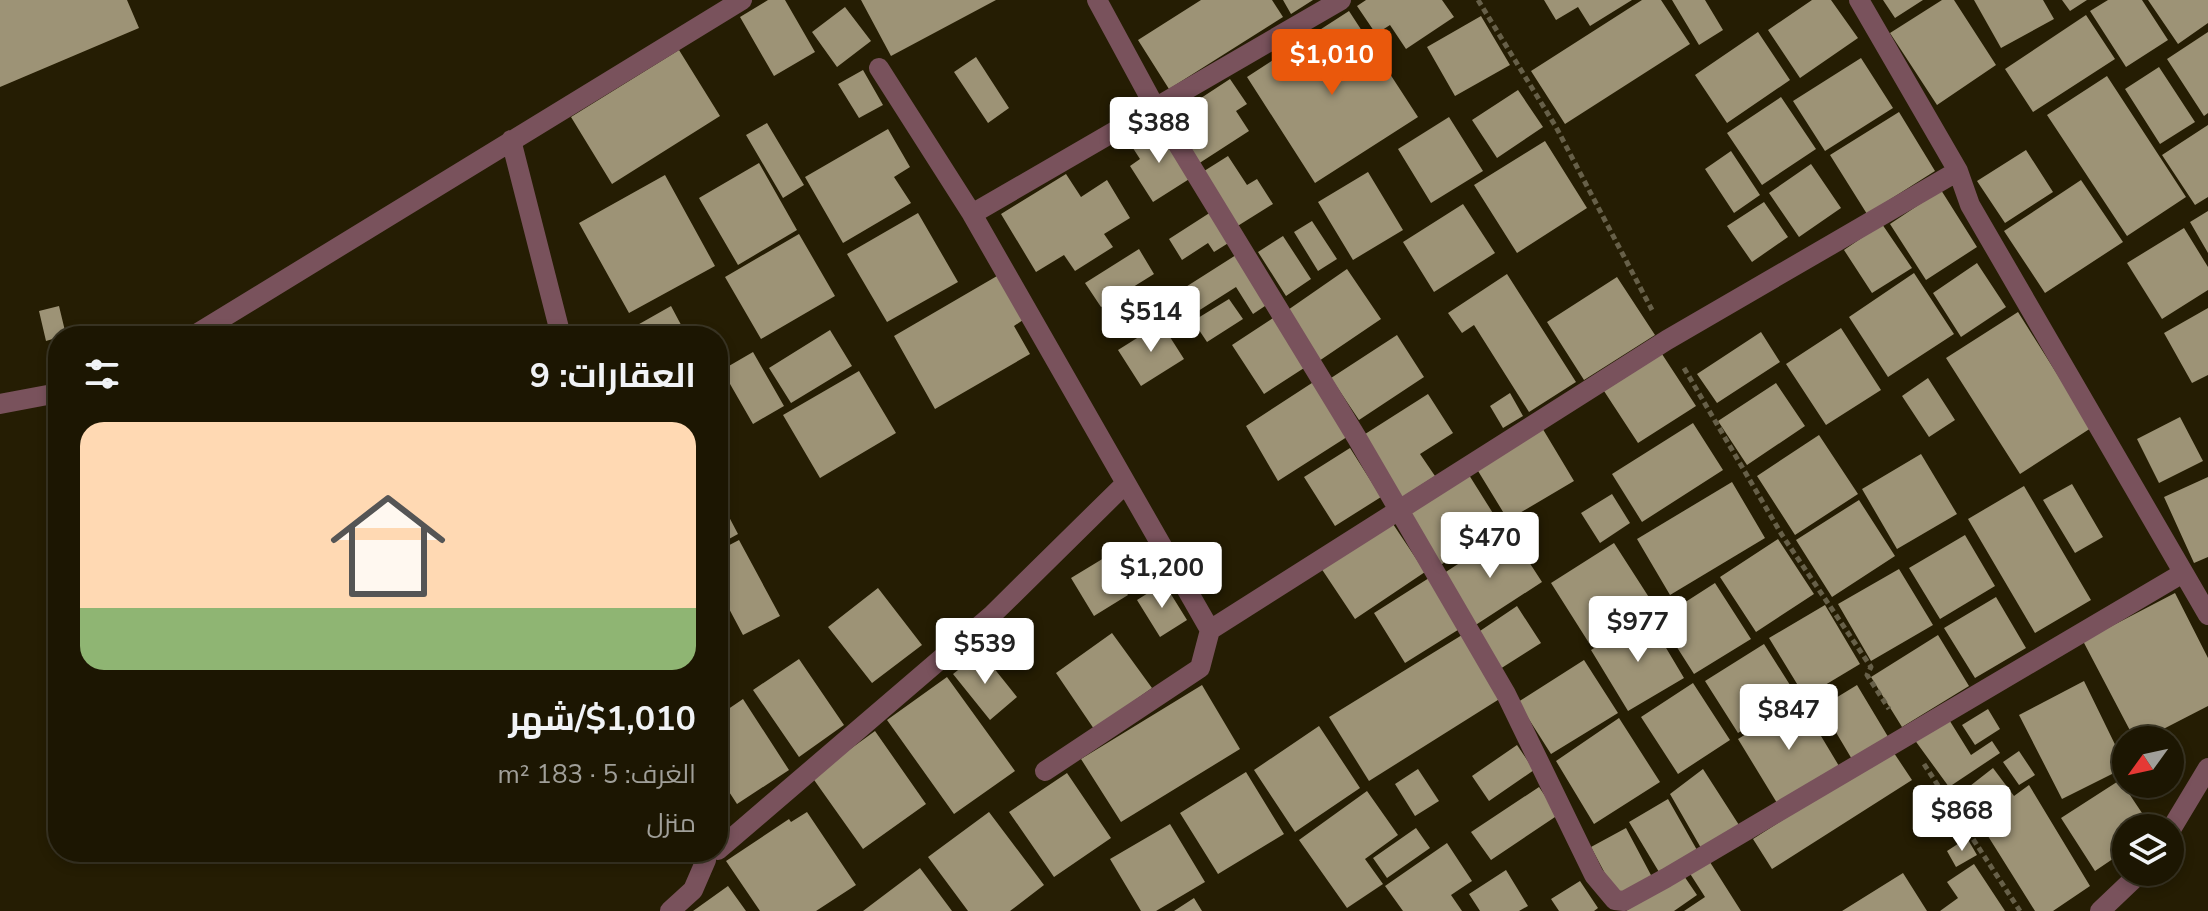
<!DOCTYPE html>
<html lang="ar">
<head>
<meta charset="utf-8">
<style>
  :root { --surface:#1c1602; --page:#292311; --text:#f1f3f6; --muted:#a09f99; --line:#3a3524; --accent:#ea580c }
  body { margin:0; font-family:"Nunito Sans",Cairo,sans-serif; background:var(--page); color:var(--text); direction:rtl; height:100vh; display:flex; flex-direction:column; font-size:30px; white-space:nowrap }
  * { box-sizing:border-box; margin:0 }
  p { font-size:26px; color:var(--muted) }
  .icon { flex:none; width:44px; height:44px; fill:none; stroke:currentColor; stroke-width:2; stroke-linecap:round; stroke-linejoin:round }
  .map { position:relative; flex:1; overflow:hidden; direction:ltr }
  .sheet { position:absolute; left:48px; top:326px; width:680px; height:536px; display:flex; flex-direction:column; background:var(--surface); border-radius:32px; box-shadow:0 4px 12px #0003,0 0 0 2px var(--line); direction:rtl }
  .sheet>* { flex:none }
  .needle { width:52px; rotate:237deg }
  .fabs { position:absolute; left:2112px; top:726px; display:grid; gap:16px }
  .fabs a { display:grid; place-items:center; width:72px; height:72px; border-radius:50%; background:var(--surface); box-shadow:0 4px 12px #0003,0 0 0 2px var(--line); font-size:40px }
  .price { position:absolute; translate:-50% -68px; padding:0 18px; border-radius:8px; background:#fff; color:#222; font-size:26px; line-height:52px; filter:drop-shadow(0 2px 4px #0008) }
  .price::after { content:''; position:absolute; left:50%; top:48px; width:24px; height:18px; margin-left:-12px; background:inherit; clip-path:polygon(0 0,100% 0,50% 100%) }
  .price.active { background:var(--accent); color:#fff }
  ul { padding:0; list-style:none }
  li { display:grid; align-content:center; gap:16px; height:424px; padding:0 32px }
  li+li { border-top:2px solid var(--line) }
  li span { display:grid; place-items:center; height:248px; border-radius:24px; color:#555 }
  li>.icon { margin-inline-start:auto }
  span .icon { width:144px; height:144px; fill:#fffc; stroke-width:1 }
  li b { font-size:34px }
  h2 { display:flex; justify-content:space-between; align-items:center; height:96px; padding:0 32px; font-size:34px }
  .map>svg:first-child { display:block }
  .building { fill:#9d9376 }
  .lines { fill:none; stroke-linecap:round; stroke-linejoin:round }
  .path { stroke:#676049; stroke-width:5; stroke-dasharray:6 4; stroke-linecap:butt }
  .street { stroke:#79525c; stroke-width:20 }
</style>
</head>
<body>
<div class="map">
<svg width="2208" height="911" viewBox="0 0 2208 911">
  <rect width="100%" height="100%" fill="#251d03"/>
  <!-- building -->
  <path class="building" d="M0,0H127L139,28L0,87Z
    M768,0H785L815,52L774,76L740,17Z
    M861,0H996L891,56Z
    M1201,0H1272L1283,17L1169,89L1138,40Z
    M1283,0H1313L1291,14Z
    M1366,0H1442L1454,17L1406,49L1390,25L1376,34L1357,6Z
    M1544,0H1632L1590,26L1578,7L1556,20Z
    M1642,0H1661L1690,44L1565,124L1531,71Z
    M1672,0H1705L1723,30L1699,45Z
    M1812,0H1831L1858,38L1800,78L1768,30Z
    M1883,0H1923L1895,18Z
    M1942,0H1954L1996,65L1937,105L1890,33Z
    M1974,0H2043L2054,19L2001,48Z
    M2062,0H2087L2070,11Z
    M2108,0H2142L2168,40L2126,67L2090,11Z
    M2148,0H2208V23L2178,44Z
    M845,7L871,41L837,67L812,32Z
    M1349,11L1418,117L1315,183L1247,77Z
    M2086,15L2115,59L2033,112L2005,69Z
    M1481,16L1510,65L1455,96L1427,47Z
    M1758,32L1790,80L1727,123L1695,75Z
    M2208,32V113L2204,116L2167,59Z
    M679,50L720,116L612,184L571,117Z
    M976,57L1009,108L988,123L954,72Z
    M1861,58L1893,108L1825,151L1793,101Z
    M2159,67L2195,122L2160,144L2125,89Z
    M863,70L883,105L859,118L838,84Z
    M2107,76L2186,197L2127,236L2047,115Z
    M1230,79L1247,104L1236,111L1249,131L1198,164L1169,119Z
    M1518,90L1543,127L1497,158L1472,120Z
    M1781,97L1816,149L1762,185L1727,133Z
    M1899,112L1935,171L1867,214L1830,155Z
    M1449,117L1483,171L1431,203L1398,149Z
    M767,123L804,185L783,198L746,135Z
    M2208,125V197L2195,205L2162,155Z
    M1162,126L1194,176L1153,202L1130,166L1140,159L1131,145Z
    M888,129L910,167L894,177L911,203L843,243L805,177Z
    M1545,141L1587,208L1517,253L1474,185Z
    M2026,150L2053,192L2005,223L1977,181Z
    M1731,151L1760,195L1734,213L1705,169Z
    M1228,156L1247,185L1257,179L1273,204L1236,227L1201,173Z
    M759,163L797,230L738,265L699,198Z
    M1811,164L1841,208L1799,237L1769,193Z
    M1368,172L1403,230L1353,260L1318,202Z
    M1066,174L1081,197L1107,180L1130,218L1104,234L1113,247L1075,271L1064,255L1036,272L1001,214Z
    M665,175L715,266L629,313L579,223Z
    M2081,180L2123,242L2045,293L2004,231Z
    M1941,190L1977,247L1926,280L1890,224Z
    M1764,202L1788,237L1752,262L1727,226Z
    M1463,204L1495,253L1434,292L1403,242Z
    M2208,211V253L2190,222Z
    M1211,212L1230,242L1214,252L1208,243L1182,260L1169,239Z
    M918,213L958,282L887,322L847,254Z
    M1312,221L1337,259L1318,271L1294,232Z
    M1882,224L1912,268L1872,293L1844,250Z
    M2184,228L2208,267V290L2162,319L2127,263Z
    M799,234L835,296L761,339L725,277Z
    M1283,236L1311,279L1286,296L1258,252Z
    M1139,249L1154,274L1101,307L1085,283Z
    M1236,255L1268,304L1253,314L1236,287L1195,313L1181,290Z
    M1977,263L2006,307L1961,337L1933,293Z
    M1347,269L1381,319L1319,361L1285,312Z
    M1914,273L1954,334L1888,377L1849,317Z
    M1507,274L1576,382L1529,412L1474,325L1462,333L1448,313Z
    M997,276L1023,320L1014,326L1030,354L935,409L894,336Z
    M1617,277L1655,335L1584,380L1547,322Z
    M1229,299L1243,319L1207,342L1193,321Z
    M59,306L66,335L46,341L39,311Z
    M671,306L687,336H618Z
    M2208,308V375L2192,383L2164,333Z
    M2018,312L2091,428L2020,474L1946,358Z
    M1273,318L1304,368L1264,394L1232,345Z
    M1161,323L1184,359L1141,386L1118,350Z
    M1841,328L1881,390L1826,425L1786,364Z
    M830,330L852,366L791,403L769,368Z
    M1761,332L1780,362L1717,403L1697,374Z
    M1397,335L1424,377L1359,420L1331,378Z
    M753,352L784,406L753,424L722,370Z
    M1662,354L1696,406L1638,443L1604,391Z
    M859,371L896,433L820,478L783,415Z
    M1928,378L1955,420L1929,437L1902,396Z
    M1315,381L1350,435L1278,481L1246,426Z
    M1776,383L1805,426L1747,465L1718,421Z
    M1510,393L1523,416L1503,428L1490,406Z
    M1428,394L1453,433L1420,454L1435,476L1401,498L1362,436Z
    M2180,417L2203,461L2159,483L2137,439Z
    M1693,423L1723,470L1642,522L1612,474Z
    M1541,426L1574,481L1508,520L1475,466Z
    M1819,435L1858,494L1795,535L1757,476Z
    M1350,448L1381,497L1335,526L1304,477Z
    M1921,454L1957,514L1897,549L1862,489Z
    M1469,475L1501,526L1439,566L1407,514Z
    M2208,477V557L2194,563L2164,497Z
    M1732,482L1765,538L1670,595L1637,539Z
    M2072,484L2103,537L2075,553L2043,500Z
    M2024,486L2091,600L2035,633L1968,519Z
    M1612,494L1630,523L1600,543L1581,513Z
    M718,496L738,534L718,545Z
    M1859,500L1895,556L1832,597L1796,540Z
    M1391,521L1425,572L1355,619L1321,568Z
    M1509,531L1542,582L1471,628L1438,577Z
    M1965,535L1995,586L1940,619L1909,568Z
    M1778,539L1814,594L1756,632L1720,577Z
    M739,540L780,616L743,635L718,588V551Z
    M1614,543L1652,602L1589,643L1551,583Z
    M1104,558L1128,595L1094,616L1071,578Z
    M1899,569L1933,625L1871,661L1838,604Z
    M1429,578L1461,628L1405,663L1374,613Z
    M1164,583L1187,620L1160,637L1137,600Z
    M1715,583L1751,639L1694,674L1659,619Z
    M878,588L922,645L872,683L828,627Z
    M2175,593L2208,658V706L2142,740H2135L2083,641Z
    M1996,597L2026,648L1975,678L1944,628Z
    M1825,605L1860,664L1805,697L1769,638Z
    M1517,606L1541,643L1500,669L1477,633Z
    M1647,616L1684,678L1628,711L1591,650Z
    M1112,633L1152,688L1094,729L1056,673Z
    M1462,635L1501,698L1369,781L1329,717Z
    M1938,635L1969,686L1902,727L1871,677Z
    M1764,644L1797,696L1738,733L1705,681Z
    M981,652L1017,697L990,720L953,674Z
    M799,659L844,725L799,757L753,690Z
    M1584,660L1618,713L1551,754L1518,702Z
    M947,677L1015,771L954,814L887,720Z
    M2084,681L2126,767L2062,799L2019,715Z
    M1693,683L1730,740L1678,774L1641,717Z
    M1202,685L1240,749L1121,822L1081,759Z
    M1857,685L1890,740L1853,761L1821,707Z
    M743,699L789,770L737,804L718,775V716Z
    M1800,701L1839,766L1777,803L1738,739Z
    M1988,709L2000,729L1975,745L1962,725Z
    M1619,718L1660,782L1594,824L1556,761Z
    M1948,718L1971,755L1992,741L2000,753L1949,787L1914,739Z
    M1319,726L1360,788L1295,832L1254,770Z
    M875,731L926,804L863,849L812,777Z
    M1517,745L1534,770L1489,801L1472,776Z
    M1892,750L1912,780L1772,869L1753,839Z
    M2019,751L2035,775L2019,785L2003,762Z
    M1993,768L2014,796L2029,785L2090,886L2053,911H2035L1961,793Z
    M1418,769L1439,801L1415,816L1395,784Z
    M1703,769L1739,825L1701,848L1670,794Z
    M1246,772L1284,834L1218,874L1180,813Z
    M1067,773L1111,838L1054,877L1009,812Z
    M2120,780L2152,828H2126V850L2095,871L2061,818Z
    M1539,787L1558,815L1491,860L1471,832Z
    M1367,791L1398,835L1365,859L1383,884L1347,908L1299,840Z
    M1668,799L1697,850L1659,872L1629,822Z
    M807,812L856,885L816,911H760L726,861L789,819L791,822Z
    M989,812L1044,885L1010,911H968L928,857Z
    M1170,824L1205,882L1156,911H1141L1110,859Z
    M1416,828L1430,848L1387,878L1373,858Z
    M1626,828L1652,877L1617,896L1591,847Z
    M1967,838L1977,855L1956,867L1947,851Z
    M1447,843L1472,881L1451,895L1462,911H1403L1385,886Z
    M1708,859L1741,911H1684L1705,897L1689,872Z
    M1974,864L2005,911H1940L1958,898L1947,882Z
    M920,868L952,911H863Z
    M1506,870L1528,906L1519,911H1480L1469,894Z
    M1682,873L1697,895L1674,911H1626Z
    M1903,873L1927,911H1842Z
    M1580,881L1598,908L1594,911H1559L1551,899Z
    M728,886L746,911H693Z
    M1194,898L1202,911H1174Z"/>
  <g class="lines">
    <!-- path -->
    <path class="path" d="M1478,0L1556,127L1652,310
      M1684,368L1782,535L1871,667L1867,675L1889,709
      M1924,764L2020,911"/>
    <!-- street -->
    <path class="street" d="M1097,0L1155,107L1357,438L1506,694L1594,875L1615,900L1624,901L1666,878L2183,573
      M1859,0L1958,171L1970,205L2208,615
      M879,68L972,214L1210,630
      M511,140L561,336
      M972,214L1341,0
      M193,336L742,0
      M0,404L58,393
      M1045,771L1200,668L1210,630L1667,340L1958,171
      M2170,831L2208,768
      M718,850L992,615L1125,484
      M670,911L693,890L706,860L702,852
      M2100,911L2141,872"/>
  </g>
</svg>
<div class="fabs">
<a><svg class="needle" viewBox="-14 -14 28 28"><path d="M0-13l5 13h-10z" fill="#e53935"/><path d="M0 13l5-13h-10z" fill="#a09f99"/></svg></a>
<a><svg class="icon" aria-label="layers" viewBox="0 0 24 24"><path d="M12 4l9 5-9 5-9-5zM3 14l9 5 9-5"/></svg></a>
</div>
<b class="price active" style="left:1332px;top:97px">$1,010</b>
<b class="price" style="left:1159px;top:165px">$388</b>
<b class="price" style="left:1151px;top:354px">$514</b>
<b class="price" style="left:1490px;top:580px">$470</b>
<b class="price" style="left:1162px;top:610px">$1,200</b>
<b class="price" style="left:1638px;top:664px">$977</b>
<b class="price" style="left:985px;top:686px">$539</b>
<b class="price" style="left:1789px;top:752px">$847</b>
<b class="price" style="left:1962px;top:853px">$868</b>
<section class="sheet">
<h2>العقارات: 9<svg class="icon" aria-label="filters" viewBox="0 0 24 24"><path d="M4 7h16M4 17h16"/><circle cx="9" cy="7" r="2"/><circle cx="15" cy="17" r="2"/></svg></h2>
<ul>
<li><span style="background:linear-gradient(#ffd9b3 75%,#8fb573 0)"><svg class="icon" aria-label="home" viewBox="0 0 24 24"><path d="M3 11l9-7 9 7M6 9v11h12V9"/></svg></span><div><b>$1,010/شهر</b><p>الغرف: 5 · 183 m²</p><p>منزل</p></div></li>
</ul>
</section>
</div>
</body>
</html>
